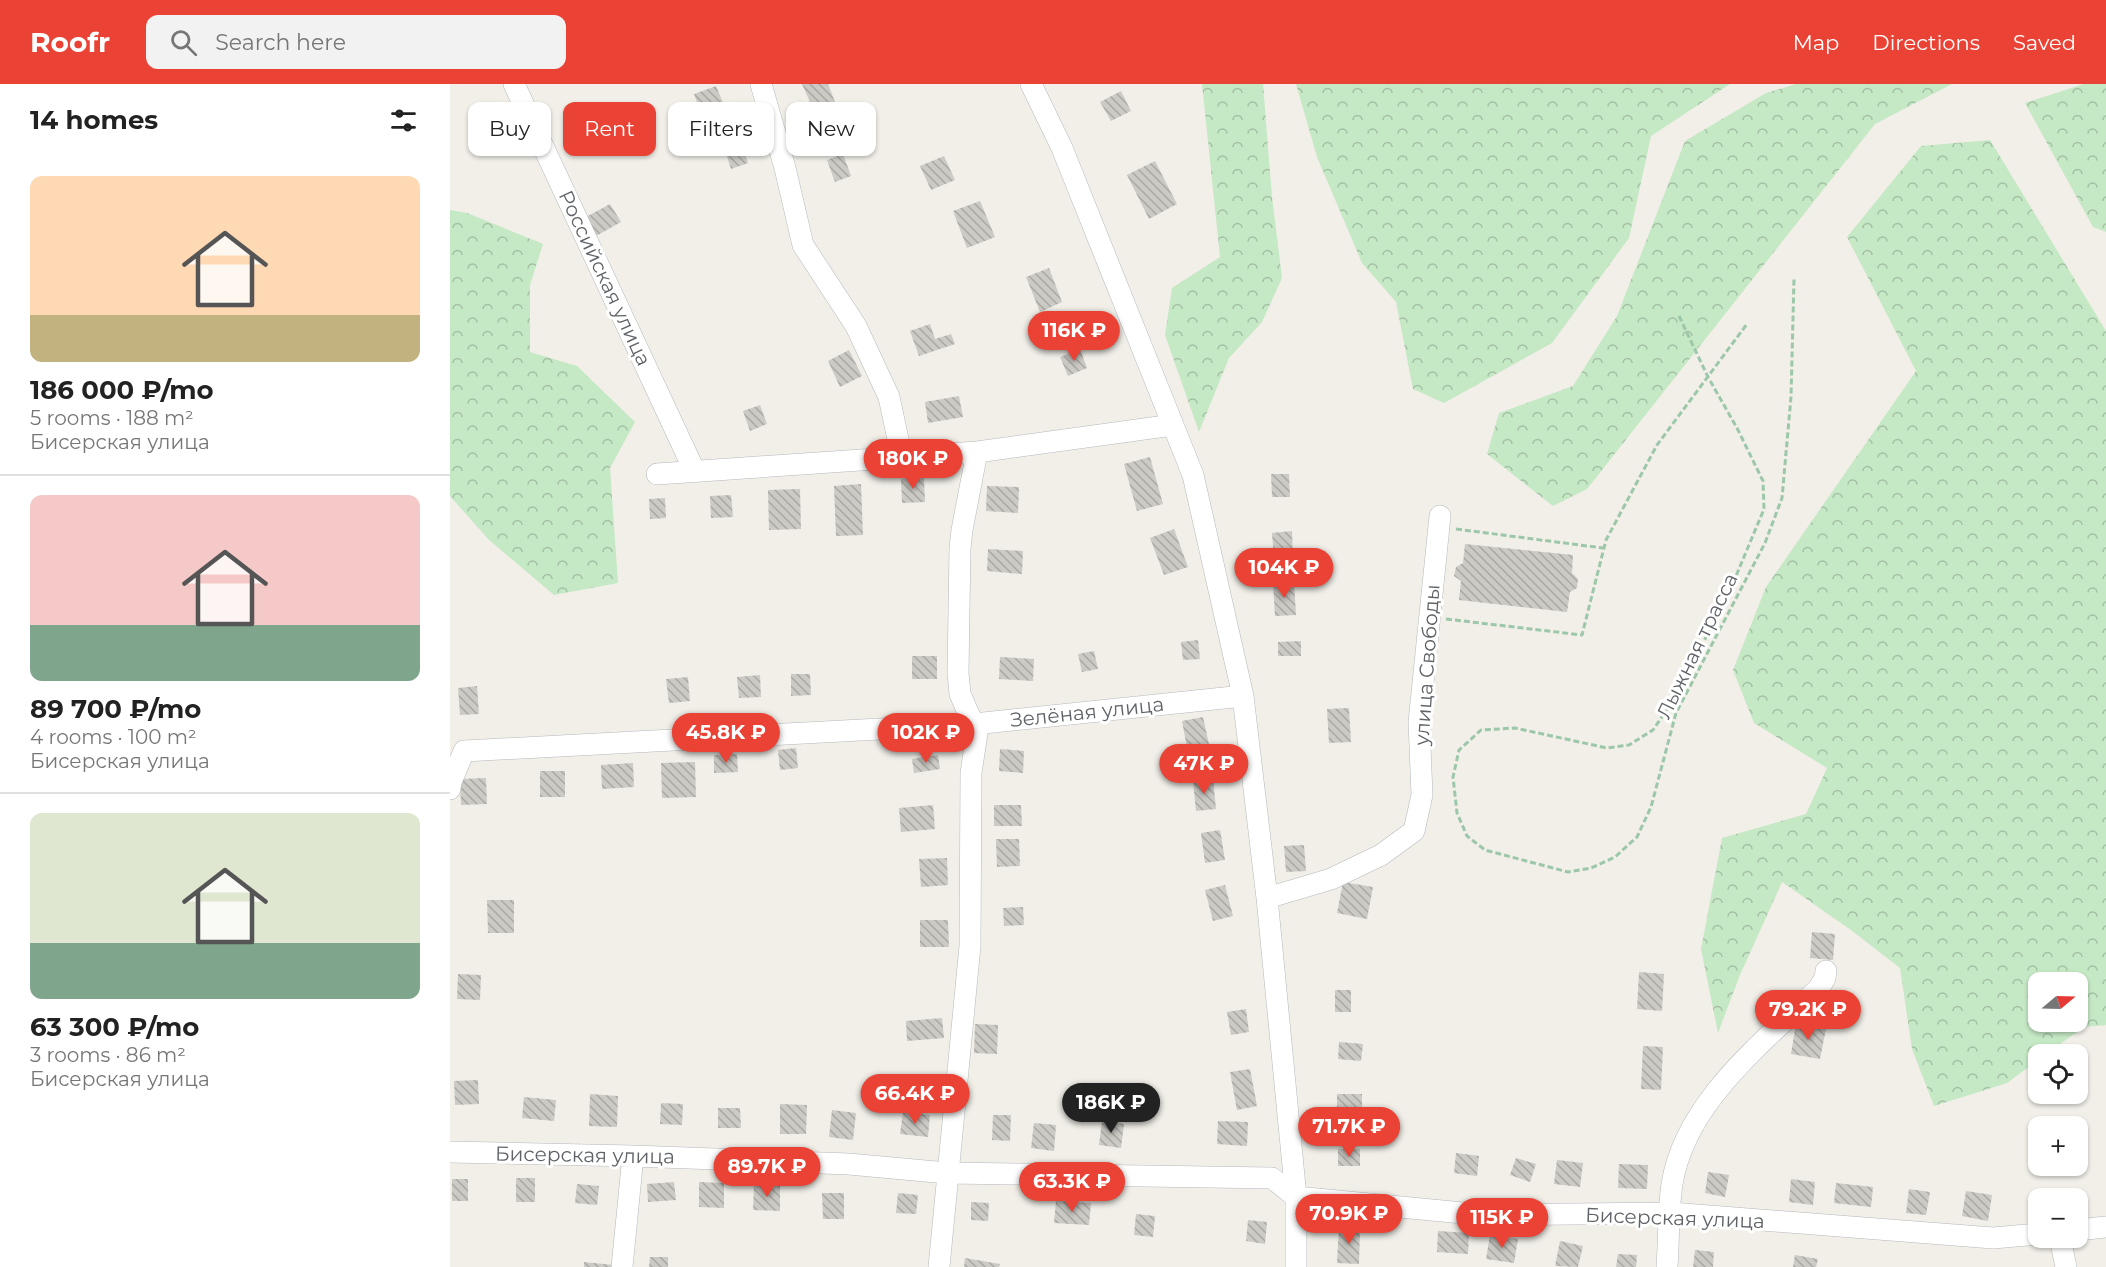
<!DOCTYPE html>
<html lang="en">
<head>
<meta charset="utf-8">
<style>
  :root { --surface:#fff; --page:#f2f2f2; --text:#222; --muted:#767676; --line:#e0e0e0; --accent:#ea4335 }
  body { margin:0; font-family:Montserrat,sans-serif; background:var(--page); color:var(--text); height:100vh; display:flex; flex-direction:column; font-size:22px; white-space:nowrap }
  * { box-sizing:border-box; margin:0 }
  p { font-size:20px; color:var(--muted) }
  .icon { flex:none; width:33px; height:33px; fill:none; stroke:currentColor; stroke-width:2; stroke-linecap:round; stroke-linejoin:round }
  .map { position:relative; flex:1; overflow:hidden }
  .drawer { display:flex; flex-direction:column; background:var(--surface); width:450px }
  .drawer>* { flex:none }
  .top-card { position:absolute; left:18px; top:18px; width:570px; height:54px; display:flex; gap:12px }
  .needle { width:39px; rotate:71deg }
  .fabs { position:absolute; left:1578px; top:888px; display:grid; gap:12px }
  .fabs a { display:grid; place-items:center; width:60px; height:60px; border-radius:12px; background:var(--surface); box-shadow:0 2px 4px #0004; font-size:30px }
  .price { position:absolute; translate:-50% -51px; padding:0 14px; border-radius:21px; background:var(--accent); color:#fff; font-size:20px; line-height:39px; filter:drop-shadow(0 2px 3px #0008) }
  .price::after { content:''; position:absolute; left:50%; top:36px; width:18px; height:14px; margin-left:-9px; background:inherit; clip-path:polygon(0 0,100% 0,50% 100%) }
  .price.on { background:#222; color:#fff }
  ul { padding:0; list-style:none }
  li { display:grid; align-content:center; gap:12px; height:318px; padding:0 30px }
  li+li { border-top:2px solid var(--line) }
  li span { display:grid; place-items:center; height:186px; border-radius:12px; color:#555 }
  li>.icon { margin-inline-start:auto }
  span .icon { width:108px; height:108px; fill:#fffc; stroke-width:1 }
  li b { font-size:26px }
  h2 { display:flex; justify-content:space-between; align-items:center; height:72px; padding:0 30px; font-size:26px }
  .chip { padding:0 21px; border-radius:12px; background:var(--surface); box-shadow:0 2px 4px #0004; font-size:21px; line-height:54px }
  .chip.on { background:var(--accent); color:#fff }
  header { display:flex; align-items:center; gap:36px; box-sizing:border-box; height:84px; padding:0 30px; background:var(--accent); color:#fff }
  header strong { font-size:28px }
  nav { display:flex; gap:33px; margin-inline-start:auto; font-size:21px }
  .search { width:420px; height:54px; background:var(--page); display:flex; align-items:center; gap:15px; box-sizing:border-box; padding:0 21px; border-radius:12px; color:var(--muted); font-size:22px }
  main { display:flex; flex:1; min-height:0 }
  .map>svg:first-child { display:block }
  .forest { fill:url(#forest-crowns); fill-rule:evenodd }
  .building { fill:url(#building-back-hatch) }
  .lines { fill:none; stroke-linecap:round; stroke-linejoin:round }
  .minor-casing { stroke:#b5b8bc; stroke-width:22 }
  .path { stroke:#9cc7a9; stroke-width:3; stroke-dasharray:6 3; stroke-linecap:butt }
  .minor { stroke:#fff; stroke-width:21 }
  .labels { text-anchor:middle; stroke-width:6; stroke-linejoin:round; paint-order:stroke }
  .street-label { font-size:20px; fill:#5f6368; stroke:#fff }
</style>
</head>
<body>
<header>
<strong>Roofr</strong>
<div class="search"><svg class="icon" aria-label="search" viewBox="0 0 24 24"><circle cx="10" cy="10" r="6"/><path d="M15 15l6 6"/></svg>Search here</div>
<nav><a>Map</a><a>Directions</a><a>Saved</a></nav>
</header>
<main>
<section class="drawer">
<h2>14 homes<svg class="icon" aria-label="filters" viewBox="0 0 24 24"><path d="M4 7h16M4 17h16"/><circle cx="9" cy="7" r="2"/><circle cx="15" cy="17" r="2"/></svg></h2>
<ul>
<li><span style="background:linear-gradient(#ffd9b3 75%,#c2b280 0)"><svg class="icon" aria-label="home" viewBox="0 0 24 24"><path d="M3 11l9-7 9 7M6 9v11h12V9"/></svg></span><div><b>186 000 ₽/mo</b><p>5 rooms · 188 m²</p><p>Бисерская улица</p></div></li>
<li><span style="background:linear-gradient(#f6c9c9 70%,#7fa58c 0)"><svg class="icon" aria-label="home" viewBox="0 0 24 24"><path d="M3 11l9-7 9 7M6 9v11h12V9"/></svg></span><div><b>89 700 ₽/mo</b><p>4 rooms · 100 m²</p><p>Бисерская улица</p></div></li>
<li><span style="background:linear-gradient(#dfe7d0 70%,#7fa58c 0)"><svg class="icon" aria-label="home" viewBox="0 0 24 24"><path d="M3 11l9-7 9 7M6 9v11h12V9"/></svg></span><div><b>63 300 ₽/mo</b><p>3 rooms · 86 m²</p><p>Бисерская улица</p></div></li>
</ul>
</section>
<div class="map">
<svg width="1656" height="1183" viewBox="0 0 1656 1183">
  <defs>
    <pattern id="forest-crowns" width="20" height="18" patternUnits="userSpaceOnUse" patternTransform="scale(1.5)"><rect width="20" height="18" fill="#c5e8c5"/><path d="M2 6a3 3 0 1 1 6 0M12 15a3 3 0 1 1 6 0" fill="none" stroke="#a3c0a4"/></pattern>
    <pattern id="building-back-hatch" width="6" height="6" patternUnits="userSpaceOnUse" patternTransform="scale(1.5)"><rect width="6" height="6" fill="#cccac5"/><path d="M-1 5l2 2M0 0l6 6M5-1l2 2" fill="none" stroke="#a9a8a4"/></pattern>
  </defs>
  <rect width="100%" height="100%" fill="#f1efe8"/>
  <!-- forest -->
  <path class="forest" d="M752,0H813L822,113L832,194L812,238L779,274L749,348L715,251L722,204L770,173Z
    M846,0H1280L1201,52L1179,154L1102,259L994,319L963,305L946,218L912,179L867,73Z
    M1346,0H1502L1425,40L1137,405L1103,422L1037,370L1049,329L1123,302L1167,232L1235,57L1316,9Z
    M1634,0H1656V148L1643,143L1575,19Z
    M1540,56L1656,247V941L1634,943L1596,970H1588V976L1557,999L1484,1022L1462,965L1450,884L1401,846L1332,798L1290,891L1268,949L1251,865L1272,754L1356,730L1377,684L1304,639L1283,586L1316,503L1466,287L1397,153L1471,62ZM1588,898H1628V938H1588Z
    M0,126L17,129L93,160L80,201V268L127,282L185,338L160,384L168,499L104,511L39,456L0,412Z"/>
  <!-- building -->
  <path class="building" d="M352,0H378L385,18L364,27Z
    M266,2L274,21L251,29L244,10Z
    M671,7L681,27L661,37L650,18Z
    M291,57L298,79L281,85L274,63Z
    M393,70L401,92L385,98L377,76Z
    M494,72L505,96L481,106L470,82Z
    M705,77L727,120L699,135L677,91Z
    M530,117L545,153L517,164L503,127Z
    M160,120L171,138L146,152L136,133Z
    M599,184L612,218L590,228L576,193Z
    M480,240L485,255L501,250L505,260L469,272L460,247Z
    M630,265L637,284L618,292L610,273Z
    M399,266L412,292L390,303L378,277Z
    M509,312L513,333L478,339L475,318Z
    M310,321L317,340L300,347L293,327Z
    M700,373L713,420L687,427L674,380Z
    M821,390H839L840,413H822Z
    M474,394L475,418L452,419L451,395Z
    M411,400L413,451L386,452L384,402Z
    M537,402L569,403L568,429L536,427Z
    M350,405L351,445L319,446L318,406Z
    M281,411L283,433L261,434L260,412Z
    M215,414L216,434L200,435L199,415Z
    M724,445L738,483L714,491L700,454Z
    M842,447L843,475L824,476L822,449Z
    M1015,460L1123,471L1122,489L1128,495L1127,504L1120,508L1117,528L1009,516L1011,497L1004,492L1006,483L1013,479Z
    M538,465L573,467L572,490L537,487Z
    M844,498L846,531L825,532L823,499Z
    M748,556L750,575L733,576L731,558Z
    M851,557V572H828V558Z
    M644,567L648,585L632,588L628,570Z
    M462,572H487V595H462Z
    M550,573L584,575L583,597L549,595Z
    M341,590H360L361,611L341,612Z
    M310,591L311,613L289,614L287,593Z
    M238,593L240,617L219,619L216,595Z
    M27,602L29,630L10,631L8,604Z
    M899,624L901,658L879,659L877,625Z
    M753,633L760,665L738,669L732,637Z
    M346,664L348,684L330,686L328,666Z
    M550,665L574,667L573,689L549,687Z
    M287,670L288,688L264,689V671Z
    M488,671L490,685L464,689L462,675Z
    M245,678L246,713L212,714L211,679Z
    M183,679L184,703L152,705L151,681Z
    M90,687H115V713H90Z
    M36,694L37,720L11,721L10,695Z
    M763,695L766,725L746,727L743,697Z
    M483,721L485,745L451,748L449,724Z
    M544,721H571L572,742H544Z
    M770,746L775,776L755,779L751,749Z
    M546,755H569L570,782L547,783Z
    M854,761L856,787L836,788L834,762Z
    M497,774L498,801L471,803L469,775Z
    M893,798L923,803L917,835L887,829Z
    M775,801L783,832L763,837L755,806Z
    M37,816H64V849H38Z
    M573,823L574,841L554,842L553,824Z
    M470,836H498L499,863H470Z
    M1362,848L1385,850L1383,876L1360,874Z
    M1189,888L1214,890L1212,927L1187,925Z
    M8,890L31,891L30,916L7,915Z
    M885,906H901V928H885Z
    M796,925L799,948L781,951L777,928Z
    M492,934L494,954L457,957L456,937Z
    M1346,939L1376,945L1370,975L1341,970Z
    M525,940L548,941L547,970L524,969Z
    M889,958L913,960L911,977L888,975Z
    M1193,962L1213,963L1211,1006L1191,1005Z
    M800,985L807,1022L787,1026L780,988Z
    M28,996L29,1020L5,1021L4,997Z
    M140,1010L168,1012L167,1043L139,1042Z
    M887,1010H912V1029H887Z
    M74,1013L106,1016L104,1037L72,1034Z
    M211,1019L233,1020L232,1041L210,1040Z
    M330,1020L357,1021L356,1050H330Z
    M268,1024H290L291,1044H268Z
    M382,1026L406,1029L403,1056L379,1053Z
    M453,1028L480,1031L478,1053L450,1050Z
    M543,1031H561L560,1057L542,1056Z
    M652,1037L674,1040L671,1064L649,1061Z
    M768,1037L798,1038L797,1062L767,1060Z
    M584,1039L606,1041L604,1067L581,1064Z
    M888,1065H910V1082H888Z
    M1006,1069L1029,1072L1027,1092L1004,1089Z
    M1066,1074L1086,1080L1080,1098L1060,1091Z
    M1107,1076L1133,1079L1130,1103L1104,1100Z
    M1169,1080L1198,1081L1197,1105L1168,1104Z
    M1258,1088L1279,1091L1275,1113L1255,1109Z
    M66,1094H85V1118H66Z
    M2,1095H18V1117H2Z
    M1341,1095L1365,1098L1363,1121L1339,1118Z
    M224,1098L226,1116L198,1118L197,1100Z
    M249,1098L274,1099V1124L249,1123Z
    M1386,1099L1423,1103L1421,1123L1384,1119Z
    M127,1100L149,1102L147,1121L125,1119Z
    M304,1100L330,1101V1127L303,1126Z
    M1459,1105L1480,1108L1476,1131L1456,1129Z
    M1516,1107L1542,1111L1538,1137L1512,1132Z
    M372,1109H394V1135H373Z
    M448,1109L468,1111L466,1130L446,1129Z
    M606,1117L641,1119L639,1141L604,1139Z
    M521,1118L539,1119L538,1137L521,1136Z
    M686,1130L705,1132L703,1153L684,1151Z
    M798,1136L817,1138L815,1160L796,1157Z
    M889,1142L910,1143L909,1180L887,1179Z
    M988,1147L1019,1149L1018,1170L987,1168Z
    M1040,1151L1068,1155L1064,1179L1036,1175Z
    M1110,1157L1133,1162L1128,1183L1105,1182Z
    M1245,1166L1264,1168L1263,1183H1243Z
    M1168,1170L1187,1171L1186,1183H1166Z
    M1345,1171L1368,1175L1366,1183H1343Z
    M200,1173H218V1183H199Z
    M515,1174L550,1180L549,1183H514Z
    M134,1178L164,1181V1183H134Z"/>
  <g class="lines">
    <defs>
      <path id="minor" d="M64,0L245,388
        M311,0L335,84L353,161L406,242L439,313L452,374
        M581,0L612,64L743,391L793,612L817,814L846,1113V1183
        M207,390L527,368L723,341
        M0,705L1,698L14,667L524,640L793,612
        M817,814L881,795L931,771L964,747L972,711L969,638L990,432
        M0,1068L183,1072L399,1080L497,1089L822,1094L846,1113L1034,1131L1221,1129L1543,1154L1588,1150
        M1628,1146L1656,1143
        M1610,1154L1616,1183
        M172,1183L183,1072
        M489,1183L520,862L521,689L527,649L510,610L508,589L510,464L512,446L527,368
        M1217,1183C1219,1156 1218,1127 1222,1100C1235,1018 1313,959 1369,904L1375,894L1376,887"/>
    </defs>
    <!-- minor casing -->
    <use href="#minor" class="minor-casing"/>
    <!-- path -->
    <path class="path" d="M1229,232L1258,293L1287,344L1313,397L1314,425L1281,504L1226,612L1203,646L1179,661L1157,664L1065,644L1031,646L1009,666L1003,693L1007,729L1017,752L1035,766L1118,788L1141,784L1165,773L1187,753L1201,723L1226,629L1315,459L1332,414L1341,313L1344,195
      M1006,445L1153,464
      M996,535L1132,551L1156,456L1207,361L1297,240"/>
    <!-- minor -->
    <use href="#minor" class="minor"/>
  </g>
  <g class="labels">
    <!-- street labels -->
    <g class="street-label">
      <text transform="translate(155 194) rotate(65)" y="7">Российская улица</text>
      <text transform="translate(1247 562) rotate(-64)" y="7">Лыжная трасса</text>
      <text transform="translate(977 581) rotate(-86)" y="7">улица Свободы</text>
      <text transform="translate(637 628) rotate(-6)" y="7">Зелёная улица</text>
      <text transform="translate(135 1071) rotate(1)" y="7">Бисерская улица</text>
      <text transform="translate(1225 1134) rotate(2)" y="7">Бисерская улица</text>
    </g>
  </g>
</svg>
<div class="fabs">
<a><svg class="needle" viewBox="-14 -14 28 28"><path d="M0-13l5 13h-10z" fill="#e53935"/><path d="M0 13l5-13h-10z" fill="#767676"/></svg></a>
<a><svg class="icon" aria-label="locate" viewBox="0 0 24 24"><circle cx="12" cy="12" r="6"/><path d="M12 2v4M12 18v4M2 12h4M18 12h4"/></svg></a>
<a>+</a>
<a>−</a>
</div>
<b class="price" style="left:624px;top:278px">116K ₽</b>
<b class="price" style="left:463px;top:406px">180K ₽</b>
<b class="price" style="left:834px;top:515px">104K ₽</b>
<b class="price" style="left:276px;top:680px">45.8K ₽</b>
<b class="price" style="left:476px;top:680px">102K ₽</b>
<b class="price" style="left:754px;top:711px">47K ₽</b>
<b class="price" style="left:1358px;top:957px">79.2K ₽</b>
<b class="price" style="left:465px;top:1041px">66.4K ₽</b>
<b class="price on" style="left:661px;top:1050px">186K ₽</b>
<b class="price" style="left:899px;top:1074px">71.7K ₽</b>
<b class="price" style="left:317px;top:1114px">89.7K ₽</b>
<b class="price" style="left:622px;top:1129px">63.3K ₽</b>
<b class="price" style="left:899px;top:1161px">70.9K ₽</b>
<b class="price" style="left:1052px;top:1165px">115K ₽</b>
<div class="top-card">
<a class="chip">Buy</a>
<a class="chip on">Rent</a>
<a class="chip">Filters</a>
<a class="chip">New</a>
</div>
</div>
</main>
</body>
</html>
